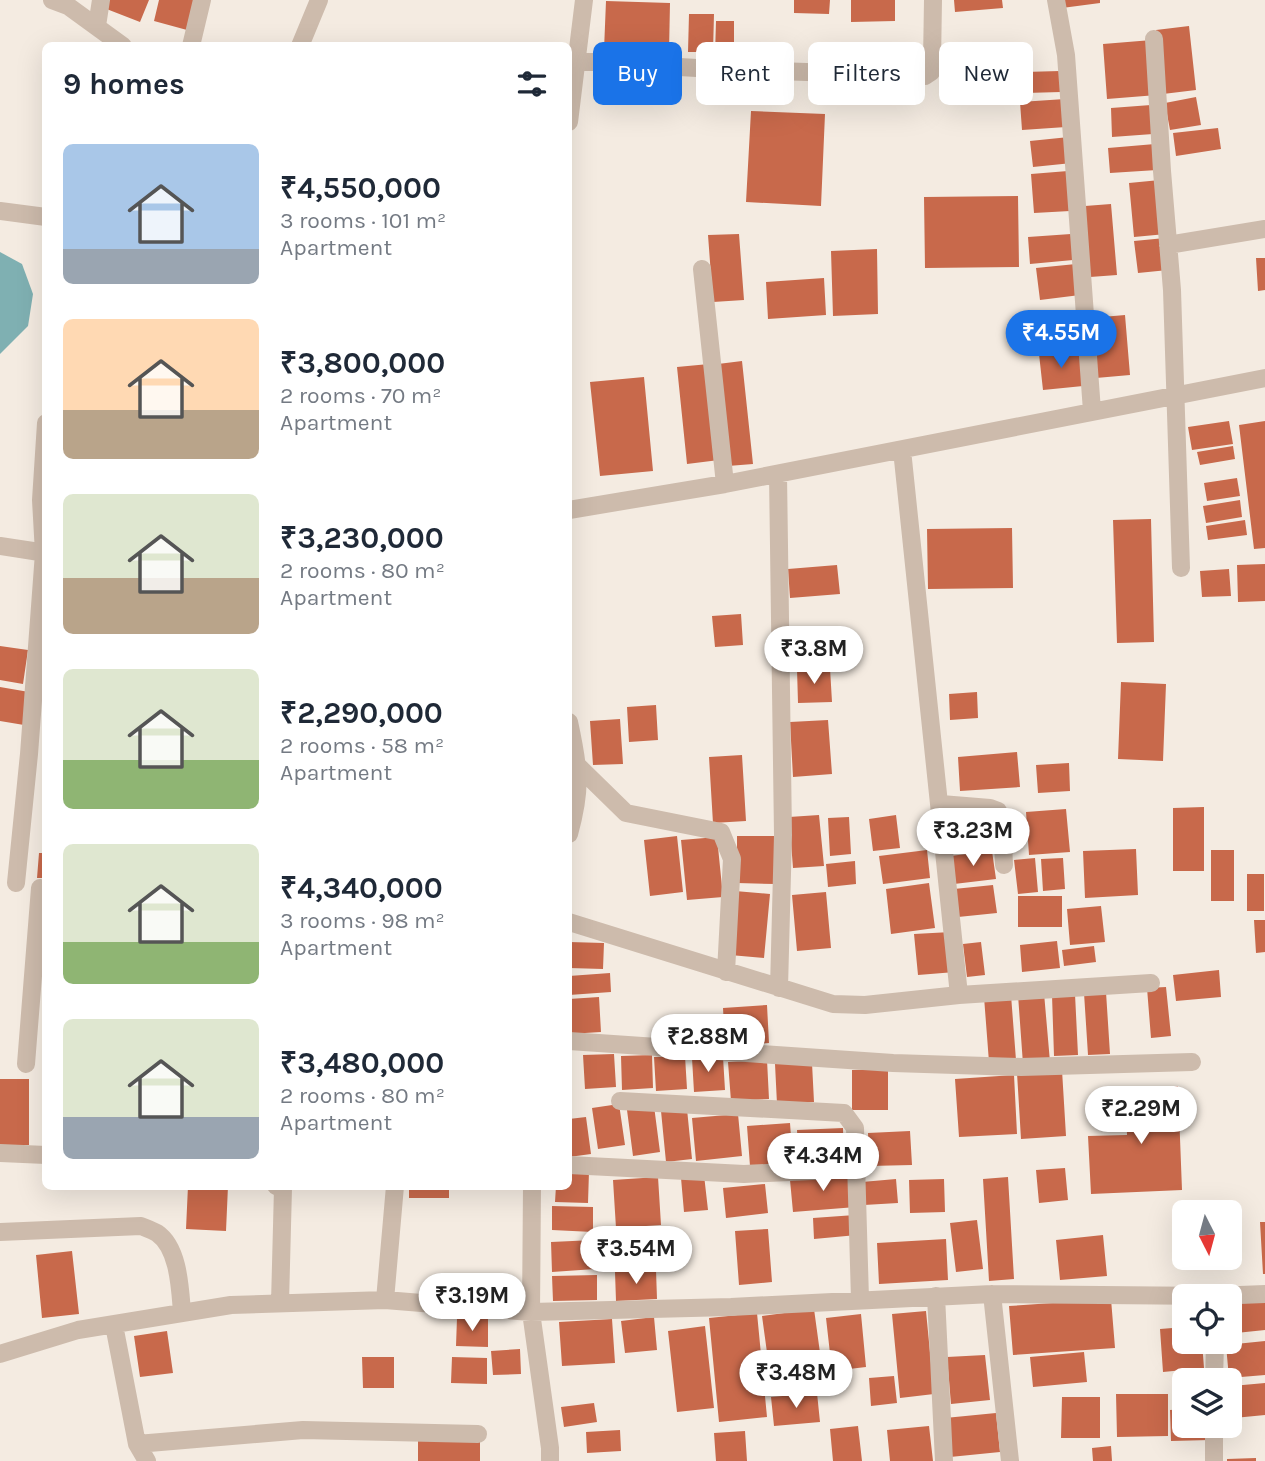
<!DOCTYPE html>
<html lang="en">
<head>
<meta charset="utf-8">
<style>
  :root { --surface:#fff; --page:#f6f6f7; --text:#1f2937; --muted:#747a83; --accent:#1a73e8 }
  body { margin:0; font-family:Karla,sans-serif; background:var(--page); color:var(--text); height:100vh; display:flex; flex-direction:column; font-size:26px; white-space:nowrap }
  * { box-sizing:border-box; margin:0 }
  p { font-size:23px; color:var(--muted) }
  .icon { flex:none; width:38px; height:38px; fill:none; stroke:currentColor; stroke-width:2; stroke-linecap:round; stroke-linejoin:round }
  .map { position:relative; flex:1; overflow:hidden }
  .panel { position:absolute; left:42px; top:42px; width:530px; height:1148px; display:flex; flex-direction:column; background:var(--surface); border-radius:10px; box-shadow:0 7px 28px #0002 }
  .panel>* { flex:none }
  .guide { position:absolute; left:593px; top:42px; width:565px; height:63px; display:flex; gap:14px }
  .needle { width:46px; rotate:174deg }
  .controls { position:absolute; left:1172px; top:1200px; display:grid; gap:14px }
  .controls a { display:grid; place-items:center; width:70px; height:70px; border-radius:10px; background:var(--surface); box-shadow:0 7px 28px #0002; font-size:35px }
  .price { position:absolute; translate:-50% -60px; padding:0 16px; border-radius:24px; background:#fff; color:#222; font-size:23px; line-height:46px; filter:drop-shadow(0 2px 4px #0008) }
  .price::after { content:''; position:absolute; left:50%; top:42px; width:21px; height:16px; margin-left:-10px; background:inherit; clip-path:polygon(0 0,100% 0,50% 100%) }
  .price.current { background:var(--accent); color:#fff }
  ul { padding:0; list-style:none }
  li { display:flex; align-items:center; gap:21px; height:175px; padding:0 21px }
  li span { display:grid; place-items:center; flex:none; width:196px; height:140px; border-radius:10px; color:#555 }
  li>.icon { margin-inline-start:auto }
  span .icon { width:84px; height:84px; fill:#fffc; stroke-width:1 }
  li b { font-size:30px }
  h2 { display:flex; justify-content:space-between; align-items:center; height:84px; padding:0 21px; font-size:30px }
  .chip { padding:0 24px; border-radius:10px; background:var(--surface); box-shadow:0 7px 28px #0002; font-size:24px; line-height:63px }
  .chip.current { background:var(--accent); color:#fff }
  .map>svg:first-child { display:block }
  .water { fill:#7fb0b2 }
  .building { fill:#c8694b }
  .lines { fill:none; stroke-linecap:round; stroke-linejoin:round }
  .minor { stroke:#cdbbac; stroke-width:18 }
</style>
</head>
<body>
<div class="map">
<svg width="1265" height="1461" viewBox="0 0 1265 1461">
  <rect width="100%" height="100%" fill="#f4ebe1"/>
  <!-- water -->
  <path class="water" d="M0,252L22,264L33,294L28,326L0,354Z"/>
  <!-- building -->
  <path class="building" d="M107,0H149L140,22L104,8Z
    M159,0H195L187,30L154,21Z
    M794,0H830L829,14L794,13Z
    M851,0H895V21L851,22Z
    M954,0H1002L1003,8L955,12Z
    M1061,0H1100V3L1062,8Z
    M606,1L670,3L669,52L604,50Z
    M689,14H714L713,52H688Z
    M716,21H734V55H715Z
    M1189,26L1196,90L1163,94L1156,30Z
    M1152,40L1157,95L1107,99L1103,44Z
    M1003,45L1004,71L961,74L960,48Z
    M1060,71L1061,92L1025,93L1024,72Z
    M1196,97L1201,125L1170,130L1165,103Z
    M1065,99L1066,127L1022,130L1020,102Z
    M1151,105L1153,134L1112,137L1111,108Z
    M751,111L825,114L821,206L746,202Z
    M1218,128L1221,149L1176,156L1173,133Z
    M1069,137L1072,163L1033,167L1030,141Z
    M1155,144L1157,170L1110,173L1108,148Z
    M1068,171L1070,211L1034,213L1031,174Z
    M1160,180L1166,234L1134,237L1129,183Z
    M1018,196L1019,267L925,268L924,197Z
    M1111,204L1117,275L1090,277L1085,206Z
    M739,234L744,300L713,302L708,235Z
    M1071,234L1073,260L1030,264L1028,237Z
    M1165,238L1168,270L1138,273L1134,241Z
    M877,249L878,314L833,316L831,251Z
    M1256,258H1265V290L1258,291Z
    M1076,264L1080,295L1040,300L1036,268Z
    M824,278L826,315L768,319L766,282Z
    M1080,313L1083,344L1035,348L1032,317Z
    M1125,315L1130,375L1096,378L1091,318Z
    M1079,350L1083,386L1043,390L1039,354Z
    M742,361L753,464L728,466L718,364Z
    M709,364L719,460L687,464L677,367Z
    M644,377L653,471L600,476L590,382Z
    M1229,421L1233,444L1192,450L1188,427Z
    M1265,421V548L1254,549L1239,425Z
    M1233,446L1235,459L1200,465L1197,452Z
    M1237,478L1240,496L1207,501L1204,483Z
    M1240,500L1242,517L1206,523L1203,506Z
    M1151,519L1154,642L1117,643L1113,520Z
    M1245,520L1247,535L1208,540L1206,526Z
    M1012,528L1013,588L928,589L927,529Z
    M1265,564V601L1238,602L1237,565Z
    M837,565L840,594L790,598L788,569Z
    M1229,569L1231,596L1202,597L1200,571Z
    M741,614L743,645L715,647L712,616Z
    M0,646L28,650L23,684L0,680Z
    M830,668L832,702L798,703L797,669Z
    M1121,682L1166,684L1163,761L1118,759Z
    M0,687L29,692L24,725L0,721Z
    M977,692L978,718L950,720L949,694Z
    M656,705L658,740L629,742L627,707Z
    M620,719L623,764L593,765L590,721Z
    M828,720L832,774L793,777L790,722Z
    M1017,752L1020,787L960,791L958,757Z
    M742,755L746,821L713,823L709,757Z
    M1069,763L1070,791L1038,793L1036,765Z
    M1204,807V871H1173V808Z
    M1066,809L1070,852L1029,855L1026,812Z
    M819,815L824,866L793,868L789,817Z
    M896,815L900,848L873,851L869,819Z
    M849,817L851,854L830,856L828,818Z
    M988,818L990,844L950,849L946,822Z
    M677,836L683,892L650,896L644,840Z
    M737,836H775V884L737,883Z
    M717,837L723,897L687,900L681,840Z
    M1136,849L1138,895L1085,898L1083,851Z
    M927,850L930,878L883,884L879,856Z
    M1211,850H1234V901H1211Z
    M992,851L996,879L954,884L950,856Z
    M39,853H46V878H37Z
    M1035,858L1038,892L1018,894L1014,860Z
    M1063,858L1065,889L1043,891L1041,859Z
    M855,861L856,884L828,887L826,864Z
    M1247,874H1264V911H1247Z
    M929,883L935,928L891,934L886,889Z
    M993,885L997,913L958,917L954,889Z
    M735,891L770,894L764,958L730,955Z
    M826,892L831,948L797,951L792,895Z
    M1018,896H1062V927H1018Z
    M1101,906L1105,942L1070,945L1067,909Z
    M1254,920H1265V952L1256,953Z
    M951,932L955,972L918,975L914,934Z
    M1057,941L1060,968L1022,972L1020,945Z
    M569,942L604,943L603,969L569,968Z
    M981,942L985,975L967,977L963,944Z
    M1094,946L1096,962L1064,966L1062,950Z
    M1219,970L1221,997L1176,1001L1173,975Z
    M610,973L611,992L569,995V976Z
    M1166,987L1171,1036L1151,1038L1147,988Z
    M1106,992L1110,1054L1088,1055L1084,993Z
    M1044,993L1050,1062L1023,1064L1018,995Z
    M1075,994L1078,1055L1054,1056L1052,995Z
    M1011,995L1016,1060L989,1062L984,997Z
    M599,997L601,1032L569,1034V999Z
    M767,1005L769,1043L725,1046L723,1008Z
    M614,1054L616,1087L585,1089L583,1055Z
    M652,1055L653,1088L622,1090L621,1056Z
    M685,1056L687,1089L656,1091L654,1057Z
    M723,1057L725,1090L694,1092L692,1058Z
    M767,1060L769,1099L731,1101L728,1062Z
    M812,1063L814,1102L777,1104L775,1064Z
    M888,1069V1110H852V1070Z
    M1062,1070L1066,1136L1021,1139L1017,1073Z
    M1014,1075L1017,1134L959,1137L955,1079Z
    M0,1079H29V1145H0Z
    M1178,1086L1182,1190L1091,1194L1088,1136L1127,1135L1126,1088Z
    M619,1104L625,1145L598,1149L592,1108Z
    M654,1106L660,1152L633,1156L627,1110Z
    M687,1109L692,1159L666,1162L661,1111Z
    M738,1114L742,1156L696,1161L692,1118Z
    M586,1117L591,1154L569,1157V1119Z
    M790,1123L793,1163L750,1166L747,1126Z
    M843,1128L844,1167L799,1170L797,1130Z
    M910,1131L912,1165L869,1166L868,1133Z
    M1065,1168L1068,1200L1039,1203L1036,1170Z
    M569,1170L589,1171L588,1203L555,1202L556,1186H569Z
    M704,1175L708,1210L684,1212L681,1178Z
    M854,1175L856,1207L793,1212L790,1180Z
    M658,1177L661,1225L616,1228L613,1180Z
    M1008,1177L1014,1279L989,1281L983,1179Z
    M896,1179L898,1203L864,1205L862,1182Z
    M944,1179L945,1212L910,1213L909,1180Z
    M765,1184L768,1213L726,1218L723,1188Z
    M188,1186H228L226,1231L186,1229Z
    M409,1186H449V1198H409Z
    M552,1206L593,1207V1232L552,1230Z
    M855,1215L857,1235L814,1239L813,1218Z
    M977,1220L983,1269L956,1272L950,1223Z
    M1260,1222H1265V1274H1263Z
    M768,1229L772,1282L739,1285L735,1231Z
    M658,1232L659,1250L613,1254L612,1236Z
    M1103,1235L1107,1276L1060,1280L1056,1240Z
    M946,1239L948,1280L879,1284L877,1243Z
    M594,1240L595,1269L552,1272L551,1242Z
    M72,1251L79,1314L42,1318L36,1255Z
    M656,1270L657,1299L616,1301L615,1272Z
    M597,1275V1300L553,1301L552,1276Z
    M1111,1299L1115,1348L1013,1355L1009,1306Z
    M1265,1300V1330L1236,1333L1233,1303Z
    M814,1309L824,1382L772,1389L762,1316Z
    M926,1311L934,1394L900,1398L892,1314Z
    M757,1313L767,1417L719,1422L709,1318Z
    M861,1314L866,1367L832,1371L826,1318Z
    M654,1317L657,1350L625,1353L621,1321Z
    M457,1318L488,1319V1347L456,1346Z
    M612,1319L615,1363L562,1366L559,1322Z
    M705,1326L714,1408L677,1412L668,1331Z
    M1185,1327V1342H1202L1204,1368L1163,1372L1160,1329Z
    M167,1331L173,1373L140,1377L134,1336Z
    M1265,1341V1375L1229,1378L1226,1345Z
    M520,1349L521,1374L493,1375L491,1351Z
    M1084,1352L1087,1382L1033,1387L1030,1357Z
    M985,1355L990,1400L951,1404L947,1357Z
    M362,1357H394V1388H363Z
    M452,1357L487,1358V1384L451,1383Z
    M894,1376L897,1403L871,1406L869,1378Z
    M1265,1383V1415L1234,1418L1232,1386Z
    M817,1393L820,1422L774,1426L771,1397Z
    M1116,1394H1168V1436L1117,1437Z
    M1062,1397H1100V1438H1061Z
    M594,1403L597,1422L564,1427L561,1407Z
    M1185,1409V1426H1209L1210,1440L1171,1441L1170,1410Z
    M996,1413L1000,1452L950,1457L945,1418Z
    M858,1426L862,1461H833L830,1429Z
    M929,1426L933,1461H890L887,1430Z
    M620,1430L621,1451L587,1453L586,1432Z
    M745,1431L747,1461H716L714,1433Z
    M418,1441H480V1461H418Z
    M1111,1446L1112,1461H1093L1092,1448Z
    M1256,1458V1461H1227V1459Z"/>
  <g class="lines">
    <!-- minor -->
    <path class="minor" d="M52,0L68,6L123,46
      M1056,0L1066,55L1092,411
      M97,26L101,0
      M1154,39L1162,171L1172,290L1181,568
      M191,46L202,0
      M300,46L319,0
      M576,61L714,69L925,76L931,72L932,62L933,0
      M569,122L584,0
      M0,211L46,217
      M1168,245L1265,229
      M702,269L725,484
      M902,450L959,995
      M778,474L783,835L779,988
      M569,510L725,484L1265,378
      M0,546L46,553
      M569,722C579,768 582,788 569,834
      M579,767L626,813L721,832L732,859L726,972
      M941,804L990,808L998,811L1002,820L1004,865
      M16,883L29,754L44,553L41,500L46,423
      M569,922L833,1004L865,1005L959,995L1151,983
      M569,1041L893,1063L1021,1067L1192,1062
      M26,1064L40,888
      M620,1101L844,1113L855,1128L860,1299
      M0,1153L46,1155
      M569,1165L744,1174L857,1169
      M276,1186L283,1188L280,1303
      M532,1186L531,1312L550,1448V1461
      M0,1232L141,1226C146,1228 152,1230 157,1233C179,1248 180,1289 182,1312
      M992,1294L1010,1461
      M936,1296L944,1461
      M385,1300L395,1186
      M114,1325L137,1444L147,1461
      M0,1354L78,1330L231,1305L385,1300L531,1312L731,1307L992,1294L1215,1296L1265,1294
      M1214,1381L1215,1342
      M137,1444L303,1430L478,1434
      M1214,1461V1426"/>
  </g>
</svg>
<div class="controls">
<a><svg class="needle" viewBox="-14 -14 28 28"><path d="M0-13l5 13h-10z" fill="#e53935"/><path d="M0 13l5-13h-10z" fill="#747a83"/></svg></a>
<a><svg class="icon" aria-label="locate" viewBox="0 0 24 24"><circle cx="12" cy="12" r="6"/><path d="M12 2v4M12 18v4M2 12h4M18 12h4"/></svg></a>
<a><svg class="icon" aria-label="layers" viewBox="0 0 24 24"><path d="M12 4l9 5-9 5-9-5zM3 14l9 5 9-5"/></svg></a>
</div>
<b class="price current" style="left:1061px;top:370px">₹4.55M</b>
<b class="price" style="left:814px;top:686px">₹3.8M</b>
<b class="price" style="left:973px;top:868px">₹3.23M</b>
<b class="price" style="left:708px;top:1074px">₹2.88M</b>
<b class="price" style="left:1141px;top:1146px">₹2.29M</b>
<b class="price" style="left:823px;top:1193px">₹4.34M</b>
<b class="price" style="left:636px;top:1286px">₹3.54M</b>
<b class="price" style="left:472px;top:1333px">₹3.19M</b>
<b class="price" style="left:796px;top:1410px">₹3.48M</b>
<div class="guide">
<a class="chip current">Buy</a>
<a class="chip">Rent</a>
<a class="chip">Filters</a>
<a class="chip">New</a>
</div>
<section class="panel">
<h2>9 homes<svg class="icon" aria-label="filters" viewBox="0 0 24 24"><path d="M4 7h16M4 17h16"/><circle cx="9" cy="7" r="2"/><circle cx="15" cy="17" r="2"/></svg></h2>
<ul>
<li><span style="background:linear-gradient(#a9c7e8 75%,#9aa5b1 0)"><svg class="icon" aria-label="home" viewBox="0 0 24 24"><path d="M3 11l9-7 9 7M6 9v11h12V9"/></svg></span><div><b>₹4,550,000</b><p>3 rooms · 101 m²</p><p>Apartment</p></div></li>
<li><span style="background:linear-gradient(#ffd9b3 65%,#b9a48a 0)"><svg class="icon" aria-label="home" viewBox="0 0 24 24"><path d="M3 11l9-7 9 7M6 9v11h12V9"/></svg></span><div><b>₹3,800,000</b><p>2 rooms · 70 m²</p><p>Apartment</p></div></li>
<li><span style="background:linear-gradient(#dfe7d0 60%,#b9a48a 0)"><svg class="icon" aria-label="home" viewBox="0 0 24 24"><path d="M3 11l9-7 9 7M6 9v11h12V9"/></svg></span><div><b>₹3,230,000</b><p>2 rooms · 80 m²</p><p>Apartment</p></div></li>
<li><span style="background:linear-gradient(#dfe7d0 65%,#8fb573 0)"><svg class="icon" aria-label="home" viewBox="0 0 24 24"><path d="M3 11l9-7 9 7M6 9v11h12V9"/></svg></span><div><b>₹2,290,000</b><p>2 rooms · 58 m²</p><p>Apartment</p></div></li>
<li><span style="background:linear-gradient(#dfe7d0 70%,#8fb573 0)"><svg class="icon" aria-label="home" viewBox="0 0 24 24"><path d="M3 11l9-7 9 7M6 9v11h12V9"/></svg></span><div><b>₹4,340,000</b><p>3 rooms · 98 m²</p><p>Apartment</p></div></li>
<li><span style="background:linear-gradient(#dfe7d0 70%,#9aa5b1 0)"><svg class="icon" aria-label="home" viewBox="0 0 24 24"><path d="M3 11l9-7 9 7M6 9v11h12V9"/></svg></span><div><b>₹3,480,000</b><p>2 rooms · 80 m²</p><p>Apartment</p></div></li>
</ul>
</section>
</div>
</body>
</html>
